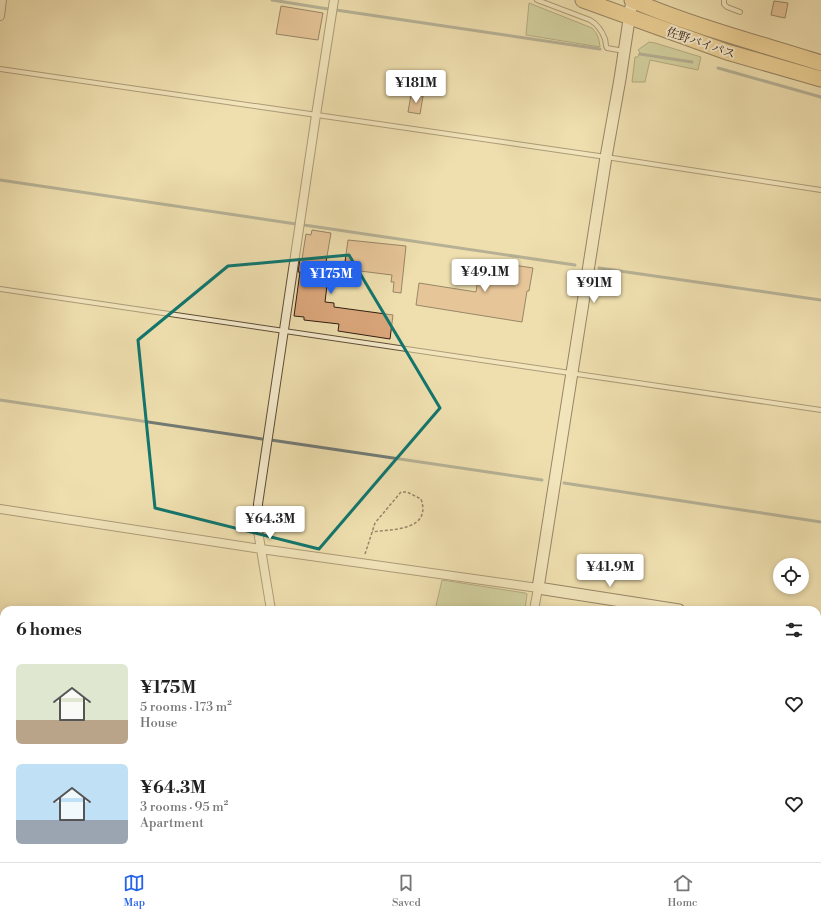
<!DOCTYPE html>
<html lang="en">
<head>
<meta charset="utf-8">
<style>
  :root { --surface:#fff; --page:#f2f2f2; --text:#222; --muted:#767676; --line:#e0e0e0; --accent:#2563eb }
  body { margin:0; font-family:"Libre Bodoni","Noto Serif JP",serif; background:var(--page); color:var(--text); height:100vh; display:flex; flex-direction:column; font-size:15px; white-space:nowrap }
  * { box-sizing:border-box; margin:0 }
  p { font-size:13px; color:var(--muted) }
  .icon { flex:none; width:22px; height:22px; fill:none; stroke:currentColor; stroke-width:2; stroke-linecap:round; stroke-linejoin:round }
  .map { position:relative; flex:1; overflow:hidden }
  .sheet { position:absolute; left:0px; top:606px; width:821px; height:256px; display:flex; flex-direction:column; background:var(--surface); border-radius:12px 12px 0 0; box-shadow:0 2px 6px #0003 }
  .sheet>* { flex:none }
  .buttons { position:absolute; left:773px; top:558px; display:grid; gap:8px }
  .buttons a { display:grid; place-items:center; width:36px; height:36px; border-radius:50%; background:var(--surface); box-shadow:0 2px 6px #0003; font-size:20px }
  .price { position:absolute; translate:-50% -34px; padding:0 9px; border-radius:4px; background:#fff; color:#222; font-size:13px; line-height:26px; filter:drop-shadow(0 1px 2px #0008) }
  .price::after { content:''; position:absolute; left:50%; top:24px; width:12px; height:9px; margin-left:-6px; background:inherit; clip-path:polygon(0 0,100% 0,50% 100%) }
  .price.on { background:var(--accent); color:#fff }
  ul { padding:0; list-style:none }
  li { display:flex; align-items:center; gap:12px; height:100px; padding:0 16px }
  li span { display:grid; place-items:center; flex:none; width:112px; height:80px; border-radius:6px; color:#555 }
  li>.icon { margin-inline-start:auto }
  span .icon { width:48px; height:48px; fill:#fffc; stroke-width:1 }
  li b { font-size:17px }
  h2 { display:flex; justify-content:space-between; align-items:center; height:48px; padding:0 16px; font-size:17px }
  .dock { display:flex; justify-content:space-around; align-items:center; height:56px; border-top:1px solid var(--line); background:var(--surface); font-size:11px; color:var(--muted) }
  .dock a { display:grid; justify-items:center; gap:2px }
  .dock .on { color:var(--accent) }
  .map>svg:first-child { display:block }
  .green { fill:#b3c390; stroke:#707050 }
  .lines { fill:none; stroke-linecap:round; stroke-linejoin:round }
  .stream { stroke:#727a75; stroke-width:3 }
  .building { fill:#dca77c; stroke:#2e1c11 }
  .lane-casing { stroke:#5e4d38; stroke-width:6 }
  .street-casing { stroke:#5e4d38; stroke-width:10 }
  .secondary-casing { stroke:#2e1c11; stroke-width:13 }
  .highway-casing { stroke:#2e1c11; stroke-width:17 }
  .path { stroke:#2e1c11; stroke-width:1.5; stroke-dasharray:3 2; stroke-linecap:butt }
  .lane { stroke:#f5eacb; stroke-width:4 }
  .street { stroke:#f5eacb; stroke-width:8 }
  .secondary { stroke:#f5eacb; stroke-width:11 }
  .highway { stroke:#e8c078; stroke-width:15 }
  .marked { fill:none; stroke:#0f766e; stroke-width:3; stroke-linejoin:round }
  .labels { text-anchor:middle; stroke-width:4; stroke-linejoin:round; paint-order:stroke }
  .street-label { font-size:12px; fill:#2e1c11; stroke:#f5eacb }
</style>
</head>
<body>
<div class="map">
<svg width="821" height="862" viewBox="0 0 821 862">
  <rect width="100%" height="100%" fill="#efdfaf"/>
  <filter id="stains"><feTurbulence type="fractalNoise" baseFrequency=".005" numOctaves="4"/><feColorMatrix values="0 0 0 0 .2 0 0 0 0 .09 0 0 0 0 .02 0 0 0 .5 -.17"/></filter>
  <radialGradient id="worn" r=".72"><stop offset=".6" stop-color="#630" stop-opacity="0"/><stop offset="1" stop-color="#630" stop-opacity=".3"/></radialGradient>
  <!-- green -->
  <path class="green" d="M529,3L592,28C598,34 599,39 600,47L526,35Z
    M649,42L655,43L701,57L698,70L650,60L645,82H632L635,57H638L640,52L638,50Z
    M442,580L525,593L527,594L525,610H435Z"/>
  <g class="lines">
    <!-- stream -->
    <path class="stream" d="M272,0L328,9
      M336,10L600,49
      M640,54L692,62
      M718,68L821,97
      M0,180L296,224
      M304,225L575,265
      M599,268L821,300
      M0,400L262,439
      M271,440L542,480
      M564,483L821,522
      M103,858L104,862"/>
  </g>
  <!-- building -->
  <path class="building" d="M774,1L788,3L785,18L771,15Z
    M281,6L323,13L318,40L276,34Z
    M411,95L423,96L420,114L408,112Z
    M312,230L331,233L326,262H329L327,276L328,277L325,302L334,303V307L393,315L390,339L338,331L339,324L304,320V317L294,316L300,272H298L300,259H302L306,234L311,235Z
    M348,240L406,246L401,293L393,292L394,282H391L392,275L344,269Z
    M481,260L533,268L529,291H527L522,322L416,305L419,283L476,292Z"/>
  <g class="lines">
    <defs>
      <path id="lane" d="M537,0L590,20C597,24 602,31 605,39C606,42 605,45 607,48L624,51
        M724,0V4L727,7L740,12
        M0,69L606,157L821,190
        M0,289L821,410
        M682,858L683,862"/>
      <path id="street" d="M0,16L2,0
        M0,509L261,549L538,588L534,610
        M271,610L258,531V504L316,115L334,0
        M0,752L4,755
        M86,858L87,862
        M321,858L322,862
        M517,858L518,862"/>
      <path id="secondary" d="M632,0L620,79L606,157L538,588L679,610
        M817,632L821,633
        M817,818L821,790
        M811,862V858"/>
      <path id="highway" d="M583,0L727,52L821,79
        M632,0C692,26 758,43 821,63"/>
    </defs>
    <!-- lane casing -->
    <use href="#lane" class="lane-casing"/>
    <!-- street casing -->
    <use href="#street" class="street-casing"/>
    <!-- secondary casing -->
    <use href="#secondary" class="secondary-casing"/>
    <!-- highway casing -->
    <use href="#highway" class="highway-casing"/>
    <!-- path -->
    <path class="path" d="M365,554L375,523L401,492H407L421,499C432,531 392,529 372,532
      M211,858V862"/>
    <!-- lane -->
    <use href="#lane" class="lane"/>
    <!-- street -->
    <use href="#street" class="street"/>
    <!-- secondary -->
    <use href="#secondary" class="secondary"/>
    <!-- highway -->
    <use href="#highway" class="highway"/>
  </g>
  <!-- marked area -->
  <path d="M0 0H821V862H0ZM349,255L440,408L319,549L155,508L138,340L228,266Z" fill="#efdfaf" fill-opacity=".55" fill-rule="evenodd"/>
  <path class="marked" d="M349,255L440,408L319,549L155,508L138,340L228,266Z"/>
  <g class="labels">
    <!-- street labels -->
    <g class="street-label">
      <text transform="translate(701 43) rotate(19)" y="4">佐野バイパス</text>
    </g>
  </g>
  <rect width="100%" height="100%" filter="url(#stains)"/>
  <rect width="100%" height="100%" fill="url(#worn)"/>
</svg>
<div class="buttons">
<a><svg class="icon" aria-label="locate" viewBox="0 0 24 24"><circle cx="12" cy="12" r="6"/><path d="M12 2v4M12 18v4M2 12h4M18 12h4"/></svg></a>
</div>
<b class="price" style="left:416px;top:104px">¥181M</b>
<b class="price" style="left:485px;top:293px">¥49.1M</b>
<b class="price on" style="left:331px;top:295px">¥175M</b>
<b class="price" style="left:594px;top:304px">¥91M</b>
<b class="price" style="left:270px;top:540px">¥64.3M</b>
<b class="price" style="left:610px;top:588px">¥41.9M</b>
<section class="sheet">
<h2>6 homes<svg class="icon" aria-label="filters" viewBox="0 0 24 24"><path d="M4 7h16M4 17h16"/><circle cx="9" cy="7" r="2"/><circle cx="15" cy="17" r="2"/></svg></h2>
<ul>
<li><span style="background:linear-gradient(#dfe7d0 70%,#b9a48a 0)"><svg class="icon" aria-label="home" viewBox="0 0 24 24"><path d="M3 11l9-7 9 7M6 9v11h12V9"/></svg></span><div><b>¥175M</b><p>5 rooms · 173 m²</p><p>House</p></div><svg class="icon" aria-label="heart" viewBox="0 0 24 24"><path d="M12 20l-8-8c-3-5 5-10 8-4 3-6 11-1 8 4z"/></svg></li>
<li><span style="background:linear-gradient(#bfe0f5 70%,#9aa5b1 0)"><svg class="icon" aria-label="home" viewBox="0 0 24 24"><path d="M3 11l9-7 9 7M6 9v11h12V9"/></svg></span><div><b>¥64.3M</b><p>3 rooms · 95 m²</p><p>Apartment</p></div><svg class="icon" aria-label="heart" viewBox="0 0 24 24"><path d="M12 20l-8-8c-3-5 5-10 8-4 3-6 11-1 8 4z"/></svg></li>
</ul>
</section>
</div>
<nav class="dock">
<a class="on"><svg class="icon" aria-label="map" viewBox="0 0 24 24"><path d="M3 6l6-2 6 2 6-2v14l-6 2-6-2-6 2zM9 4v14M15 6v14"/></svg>Map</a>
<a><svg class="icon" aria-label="saved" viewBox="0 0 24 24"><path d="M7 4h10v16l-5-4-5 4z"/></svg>Saved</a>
<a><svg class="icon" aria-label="home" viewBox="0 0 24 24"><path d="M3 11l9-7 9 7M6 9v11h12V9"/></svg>Home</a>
</nav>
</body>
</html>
